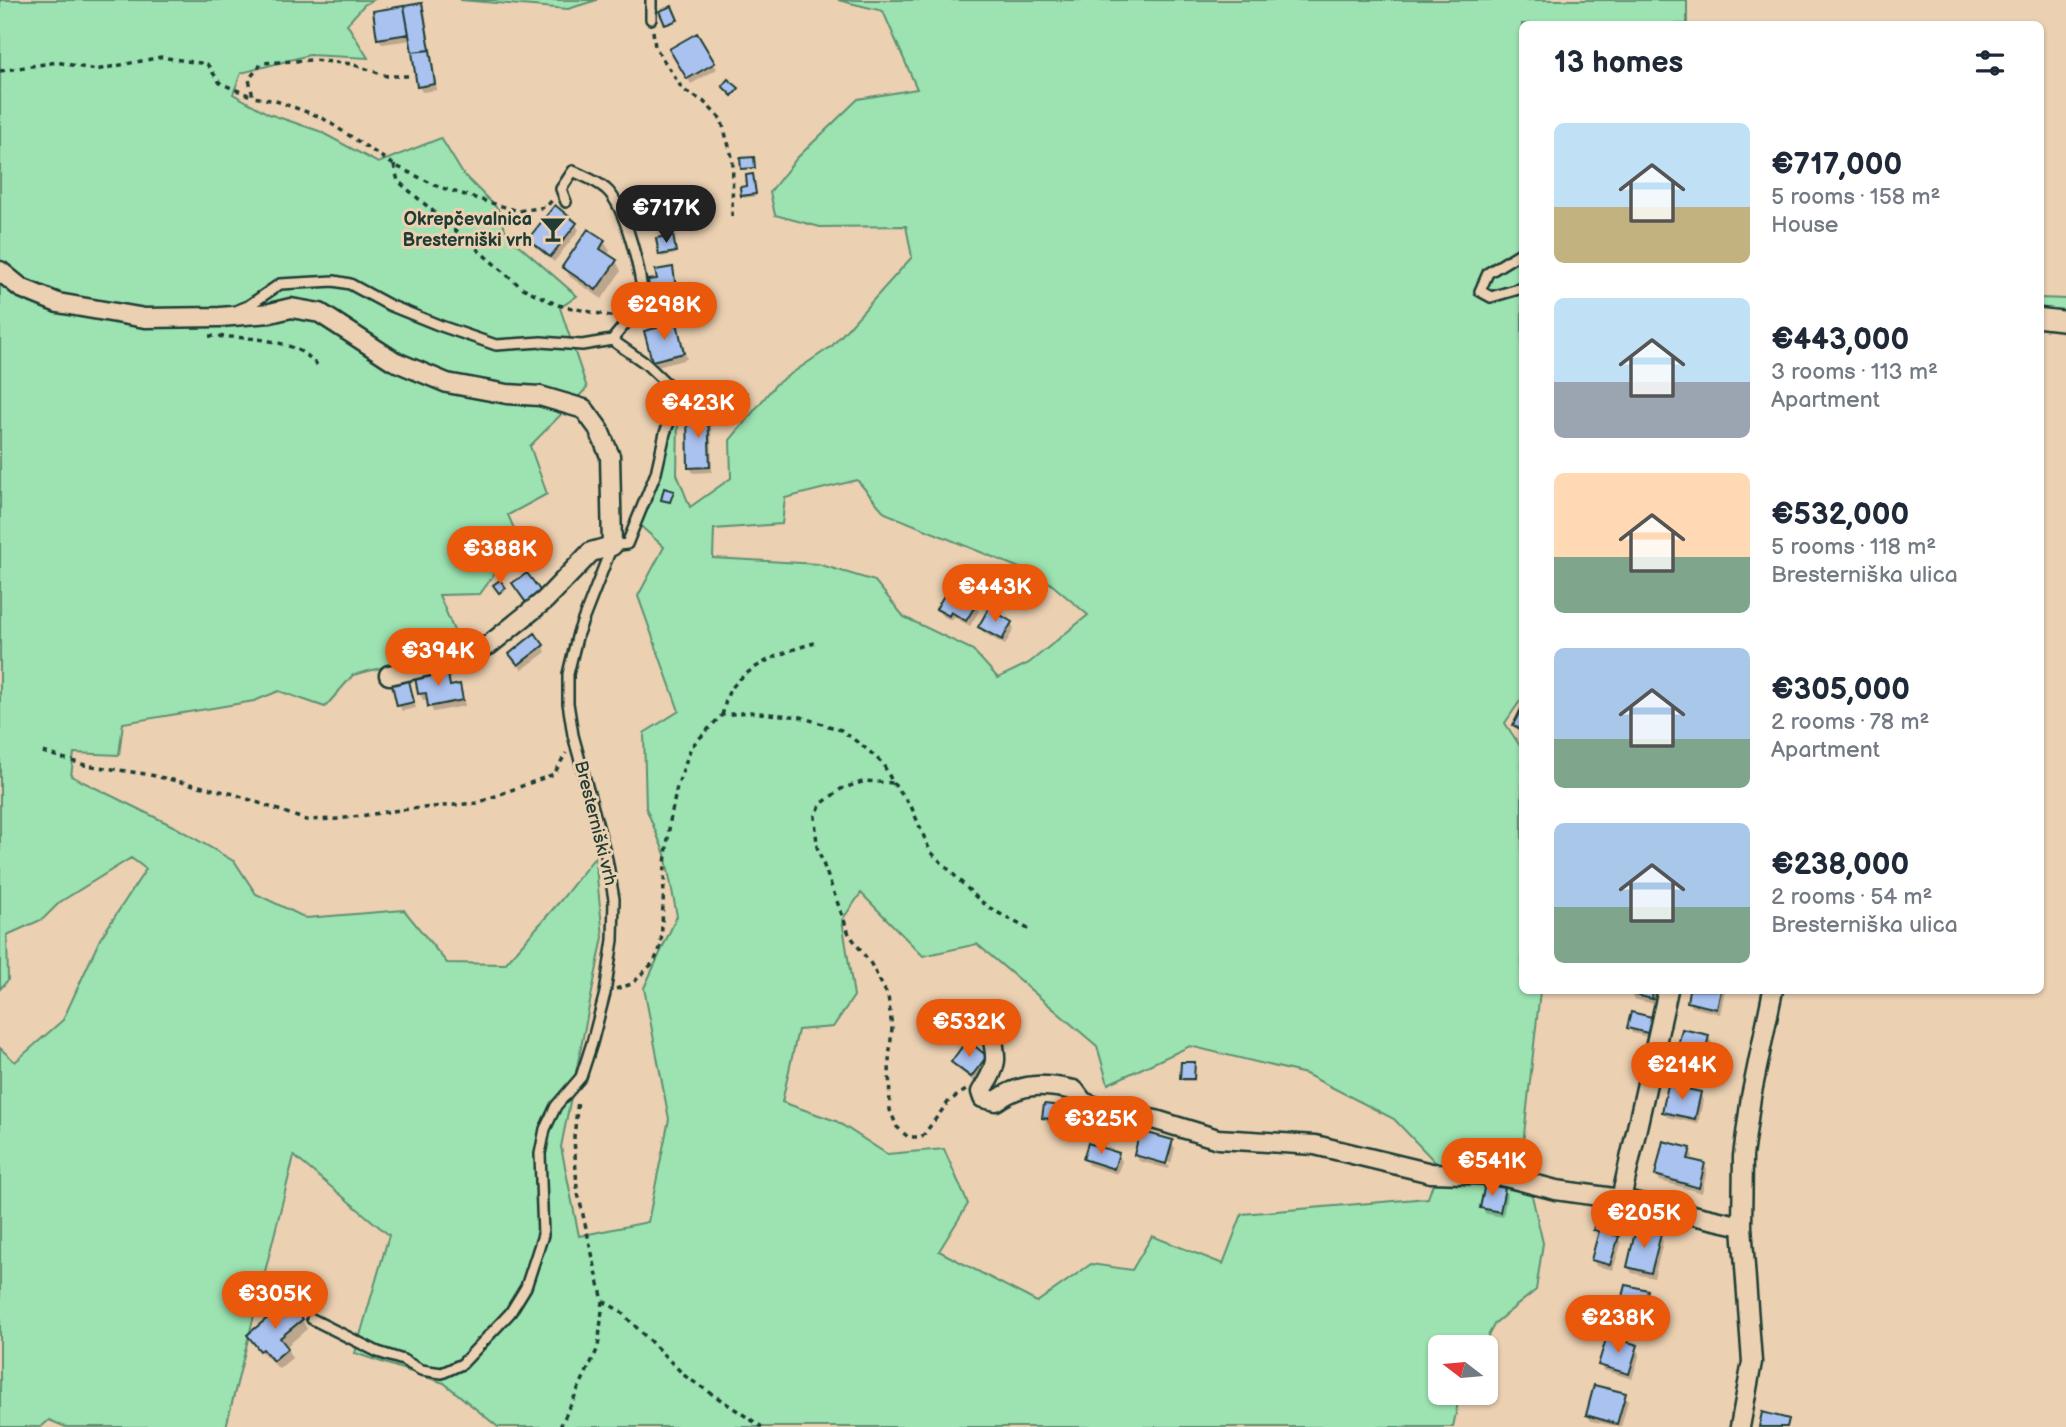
<!DOCTYPE html>
<html lang="en">
<head>
<meta charset="utf-8">
<style>
  :root { --surface:#fff; --page:#f6f6f7; --text:#1f2937; --muted:#747a83; --accent:#ea580c }
  body { margin:0; font-family:"Balsamiq Sans",sans-serif; background:var(--page); color:var(--text); height:100vh; display:flex; flex-direction:column; font-size:26px; white-space:nowrap }
  * { box-sizing:border-box; margin:0 }
  p { font-size:23px; color:var(--muted) }
  .icon { flex:none; width:38px; height:38px; fill:none; stroke:currentColor; stroke-width:2; stroke-linecap:round; stroke-linejoin:round }
  .map { position:relative; flex:1; overflow:hidden }
  .drawer { position:absolute; left:1519px; top:21px; width:525px; height:973px; display:flex; flex-direction:column; background:var(--surface); border-radius:10px; box-shadow:0 2px 5px #0004 }
  .drawer>* { flex:none }
  .needle { width:46px; rotate:286deg }
  .fabs { position:absolute; left:1428px; top:1335px; display:grid; gap:14px }
  .fabs a { display:grid; place-items:center; width:70px; height:70px; border-radius:10px; background:var(--surface); box-shadow:0 2px 5px #0004; font-size:35px }
  .price { position:absolute; translate:-50% -60px; padding:0 16px; border-radius:24px; background:var(--accent); color:#fff; font-size:23px; line-height:46px; filter:drop-shadow(0 2px 4px #0008) }
  .price::after { content:''; position:absolute; left:50%; top:42px; width:21px; height:16px; margin-left:-10px; background:inherit; clip-path:polygon(0 0,100% 0,50% 100%) }
  .price.on { background:#222; color:#fff }
  ul { padding:0; list-style:none }
  li { display:flex; align-items:center; gap:21px; height:175px; padding:0 35px }
  li span { display:grid; place-items:center; flex:none; width:196px; height:140px; border-radius:10px; color:#555 }
  li>.icon { margin-inline-start:auto }
  span .icon { width:84px; height:84px; fill:#fffc; stroke-width:1 }
  li b { font-size:30px }
  h2 { display:flex; justify-content:space-between; align-items:center; height:84px; padding:0 35px; font-size:30px }
  .map>svg:first-child { display:block }
  .green { fill:#9ce3b1; stroke:#5e9072; stroke-width:2; fill-rule:evenodd }
  .shadow { fill:#0003 }
  .building { fill:#aac2f0; stroke:#1f3d34; stroke-width:2 }
  .lines { fill:none; stroke-linecap:round; stroke-linejoin:round }
  .lane-casing { stroke:#1f3d34; stroke-width:14 }
  .street-casing { stroke:#1f3d34; stroke-width:23 }
  .path { stroke:#1f3d34; stroke-width:3.5; stroke-dasharray:5 5; stroke-linecap:butt }
  .lane { stroke:#ebd0b2; stroke-width:9 }
  .street { stroke:#ebd0b2; stroke-width:18 }
  .labels { text-anchor:middle; stroke-width:6; stroke-linejoin:round; paint-order:stroke }
  .poi-label { font-size:18px; font-weight:bold; fill:#1f3d34; stroke:#ebd0b2; text-anchor:end }
  .street-label { font-size:18px; fill:#1f3d34; stroke:#ebd0b2 }
</style>
</head>
<body>
<div class="map">
<svg width="2066" height="1427" viewBox="0 0 2066 1427">
  <rect width="100%" height="100%" fill="#ebd0b2"/>
  <filter id="ink" filterUnits="userSpaceOnUse"><feTurbulence type="fractalNoise" baseFrequency=".0143" numOctaves="2"/><feDisplacementMap in="SourceGraphic" scale="14" xChannelSelector="R" yChannelSelector="G"/><feConvolveMatrix kernelMatrix="1 2 1 2 8 2 1 2 1" color-interpolation-filters="sRGB"/></filter>
  <g filter="url(#ink)">
    <!-- green -->
    <path class="green" d="M0,0H373L364,5L347,24L368,58L309,55L241,73L233,94L269,114L319,131L378,163L441,138L463,174L498,209L507,235L577,296L560,308L587,388L530,446L547,494L508,515L519,540L480,594L439,595L455,633L396,664L353,675L325,707L279,691L254,701L123,723L119,755L74,753L71,776L175,827L235,862L256,894L306,918L404,910L447,963L505,964L561,900L595,857L603,937L561,1147L579,1236L648,1222L669,1119L644,988L677,916L665,854L646,808L644,733L679,711L638,596L664,547L635,521L661,446L678,420L677,474L690,507L731,478L730,440L776,384L832,346L912,257L906,226L820,227L775,215L770,192L797,158L858,99L917,89L883,11L838,0H1687V24H1522V698L1505,723L1522,749V990L1540,991L1522,1153L1543,1243L1536,1290L1495,1323L1482,1347L1440,1348V1393H1460L1453,1427H498L444,1383L355,1353L389,1235L294,1156L226,1427H66L49,1420L41,1427H0V1048L15,1062L63,1020L100,939L146,869L131,858L60,902L43,919L7,935L8,980L0,989ZM857,480L885,513L1044,578L1088,615L1029,663L998,678L973,650L904,617L875,581L818,564L713,558L714,529L782,524L785,498ZM861,893L923,956L977,944L1097,1046L1108,1084L1190,1046L1306,1074L1394,1119L1439,1166L1428,1198L1242,1214L1223,1264L1152,1236L1132,1270L1091,1264L1037,1302L939,1251L968,1204L944,1149L887,1154L836,1121L782,1102L798,1030L833,1027L854,996L842,920Z
      M460,0H597L568,9Z
      M2040,298L2066,299V314L2041,312Z"/>
    <!-- shadow -->
    <path class="shadow" d="M421,5L425,11L437,90L422,92L419,86L412,40L382,44L379,38Z
      M697,35L717,69L691,84L671,50Z
      M754,178L756,196L744,198L743,196Z
      M555,208L576,225L579,230L554,262L533,245L530,239Z
      M674,239L676,254L662,257L661,255Z
      M604,242L610,251L607,255L616,261L621,271L602,299L570,277L565,267Z
      M672,269L675,275L680,308L657,312L653,306Z
      M676,325L687,359L657,367L646,332Z
      M707,413L711,419L712,472L693,473L690,467Z
      M976,605L979,611L970,626L954,617L952,621L941,615L938,609Z
      M1011,623L1014,629L1005,645L984,633L980,627Z
      M543,646L546,652L522,670L515,660Z
      M446,670L451,688L459,686L462,692L465,706L433,712L428,699L423,700L420,694Z
      M408,678L416,708L402,711L399,705Z
      M1522,712V733L1515,725Z
      M1630,990H1658L1654,1004L1633,999Z
      M1691,990H1725L1720,1014L1692,1007L1689,1001Z
      M978,1006L986,1020L972,1028L965,1013Z
      M1655,1020V1039L1632,1033L1629,1027Z
      M1708,1037L1712,1043L1704,1078L1679,1073L1675,1067Z
      M986,1057L989,1063L975,1082L956,1068L953,1062Z
      M1194,1064L1195,1081H1183L1182,1078Z
      M1700,1094L1703,1100L1698,1124L1667,1117L1664,1111Z
      M1069,1108L1073,1114L1072,1126L1048,1124L1044,1118Z
      M1171,1142L1175,1148L1171,1163L1138,1154V1158L1170,1166L1169,1169L1139,1161L1136,1155Z
      M1689,1150L1693,1156L1691,1161L1704,1164L1707,1170L1702,1193L1660,1181L1657,1175Z
      M1118,1155L1122,1161L1117,1174L1088,1165L1085,1159Z
      M1504,1189L1507,1195L1503,1217L1486,1214L1482,1208Z
      M1620,1213L1623,1219L1618,1238L1621,1244L1613,1270L1596,1266L1593,1259L1599,1237L1595,1230Z
      M1660,1236L1663,1242L1654,1278L1632,1273L1628,1267Z
      M1647,1292L1650,1298L1643,1327L1623,1322L1620,1316Z
      M302,1320L307,1329L286,1347L292,1358L279,1369L255,1345L249,1335Z
      M1636,1347L1640,1353L1632,1379L1603,1370L1600,1364Z
      M1624,1395L1628,1401L1621,1427L1591,1421L1587,1415Z"/>
    <!-- building -->
    <path class="building" d="M422,3L430,50L412,52L404,6Z
      M404,6L409,34L377,39L373,11Z
      M672,6L678,20L665,25L659,11Z
      M697,33L715,63L687,79L669,49Z
      M430,50L435,84L417,87L412,52Z
      M728,79L739,88L732,96L722,86Z
      M754,157L755,168L741,169L740,158Z
      M753,174L756,194L741,196L740,187L747,186L746,175Z
      M555,205L577,223L550,257L528,239Z
      M588,229L605,240L600,249L617,260L596,290L562,267Z
      M673,235L676,252L659,255L656,238Z
      M673,267L678,303L652,307L648,280L657,279L655,270Z
      M677,323L684,353L652,361L644,331Z
      M738,392L747,393L746,404L737,403Z
      M708,411L710,467L688,468L687,412Z
      M664,488L674,491L670,502L661,500Z
      M527,573L542,593L527,604L512,583Z
      M500,580L506,588L499,593L493,585Z
      M949,587L977,603L966,621L951,612L949,616L936,609Z
      M989,608L1012,622L1002,640L978,627Z
      M535,633L544,645L518,665L509,654Z
      M447,668L450,686L460,684L463,700L428,707L426,693L418,694L415,677Z
      M408,676L414,702L397,706L391,680Z
      M1521,709L1522,710V730L1513,725Z
      M1628,990H1653L1652,999L1628,993Z
      M1689,990H1721L1717,1009L1687,1002Z
      M979,1003L986,1017L970,1026L962,1012Z
      M1631,1012L1656,1018L1652,1034L1627,1028Z
      M1682,1029L1709,1035L1701,1073L1673,1067Z
      M967,1040L987,1056L971,1077L951,1062Z
      M1181,1062H1195L1194,1079H1180Z
      M1668,1085L1701,1092L1695,1119L1662,1112Z
      M1044,1104L1070,1107L1069,1121L1042,1118Z
      M1140,1131L1173,1140L1166,1164L1134,1155Z
      M1663,1141L1691,1148L1688,1159L1705,1163L1699,1188L1655,1175Z
      M1088,1143L1119,1153L1114,1169L1083,1159Z
      M1485,1184L1505,1188L1500,1212L1480,1208Z
      M1600,1205L1621,1211L1614,1235L1619,1236L1610,1265L1591,1260L1599,1231L1593,1230Z
      M1636,1228L1661,1234L1651,1273L1627,1267Z
      M1626,1285L1648,1290L1640,1321L1618,1316Z
      M288,1301L303,1319L280,1338L288,1348L273,1361L263,1349L260,1351L247,1335Z
      M1607,1336L1638,1345L1629,1374L1598,1365Z
      M1594,1385L1626,1393L1617,1424L1586,1415Z
      M1762,1412L1789,1419L1787,1427H1759Z"/>
    <g class="lines">
      <defs>
        <path id="lane" d="M651,19V0
          M1522,252L1488,273L1480,291L1491,297L1522,288
          M238,310L248,306L280,284L334,281L350,284L389,305L441,326L496,345L541,342L582,345L612,340
          M312,1319L378,1352L403,1360L421,1370L442,1373L462,1364L510,1313L526,1287L543,1235L540,1154L545,1129L556,1106L581,1077L592,1043L605,993L613,940L614,899L607,859L573,735L568,703V674L578,633L612,546L627,544L656,473L665,433L673,412L674,397L666,383L645,363L612,340L643,302C642,277 626,206 606,189C597,181 583,176 573,171L561,189L566,202"/>
        <path id="street" d="M0,271L21,288L58,303L145,318L220,317L270,313L291,308L320,313L394,361L447,383L507,394L540,396L584,409L598,428L610,456L612,546L591,552L545,600L489,645L446,662L389,675
          M2040,318L2066,321
          M990,1029C998,1058 998,1066 981,1092L983,1098L996,1101C1022,1082 1043,1084 1074,1090L1083,1102L1108,1111L1156,1120L1218,1139L1315,1145L1431,1173L1498,1175L1556,1190L1621,1199L1742,1226
          M1621,1199L1668,990
          M1740,1427L1752,1362L1742,1226L1743,1156L1751,1097L1773,990"/>
      </defs>
      <!-- lane casing -->
      <use href="#lane" class="lane-casing"/>
      <!-- street casing -->
      <use href="#street" class="street-casing"/>
      <!-- path -->
      <path class="path" d="M653,31L655,47L683,90L703,101L721,119L733,160L732,216
        M0,71L57,62L96,70L161,57L207,64L220,83L253,97
        M408,76H387L352,64L312,60L262,63L249,79L253,97L276,101L321,117L394,165L439,187L518,211L546,207L553,199
        M394,165L398,181L521,287L558,305L615,317
        M209,336C244,338 294,336 318,366
        M722,715C725,707 726,695 731,689C750,664 786,651 814,643
        M43,752L85,765L146,774L234,794L306,820L339,819L400,810L477,803L554,774L566,753
        M893,783L911,806L930,851L979,900L993,910L1030,930
        M616,989L632,984L654,962L661,946L665,864L670,821L677,787L691,747L722,715L750,712L801,717L841,730L868,750L883,764L893,783L865,781L841,789L821,804L815,816L817,847L849,934L871,964L888,996L892,1028L889,1061L890,1110L897,1127L908,1137H922L949,1101L966,1090
        M603,1301L620,1311L685,1376L762,1427
        M560,1427L598,1348L603,1301L577,1189L574,1137L578,1100"/>
      <!-- lane -->
      <use href="#lane" class="lane"/>
      <!-- street -->
      <use href="#street" class="street"/>
    </g>
  </g>
  <!-- icons -->
  <defs>
    <symbol id="bar-bare" viewBox="-9 -9 18 18"><path d="M-6-5H6L.8 .8V4.5H3.5V6h-7V4.5H-.8V.8Z" fill="#1f3d34" stroke="#ebd0b2" stroke-width="2.5" paint-order="stroke"/></symbol>
  </defs>
  <g fill-rule="evenodd">
    <use href="#bar-bare" x="534" y="210" width="38" height="38"/>
  </g>
  <g class="labels">
    <!-- poi labels -->
    <g class="poi-label">
      <text x="532" y="225">Okrepčevalnica<tspan x="532" dy="21">Bresterniški vrh</tspan></text>
    </g>
    <!-- street labels -->
    <g class="street-label">
      <text transform="translate(596 823) rotate(76)" y="6">Bresterniški vrh</text>
    </g>
  </g>
</svg>
<div class="fabs">
<a><svg class="needle" viewBox="-14 -14 28 28"><path d="M0-13l5 13h-10z" fill="#e53935"/><path d="M0 13l5-13h-10z" fill="#747a83"/></svg></a>
</div>
<b class="price on" style="left:666px;top:245px">€717K</b>
<b class="price" style="left:664px;top:342px">€298K</b>
<b class="price" style="left:698px;top:440px">€423K</b>
<b class="price" style="left:500px;top:586px">€388K</b>
<b class="price" style="left:995px;top:624px">€443K</b>
<b class="price" style="left:438px;top:688px">€394K</b>
<b class="price" style="left:969px;top:1059px">€532K</b>
<b class="price" style="left:1682px;top:1102px">€214K</b>
<b class="price" style="left:1101px;top:1156px">€325K</b>
<b class="price" style="left:1492px;top:1198px">€541K</b>
<b class="price" style="left:1644px;top:1250px">€205K</b>
<b class="price" style="left:275px;top:1331px">€305K</b>
<b class="price" style="left:1618px;top:1355px">€238K</b>
<section class="drawer">
<h2>13 homes<svg class="icon" aria-label="filters" viewBox="0 0 24 24"><path d="M4 7h16M4 17h16"/><circle cx="9" cy="7" r="2"/><circle cx="15" cy="17" r="2"/></svg></h2>
<ul>
<li><span style="background:linear-gradient(#bfe0f5 60%,#c2b280 0)"><svg class="icon" aria-label="home" viewBox="0 0 24 24"><path d="M3 11l9-7 9 7M6 9v11h12V9"/></svg></span><div><b>€717,000</b><p>5 rooms · 158 m²</p><p>House</p></div></li>
<li><span style="background:linear-gradient(#bfe0f5 60%,#9aa5b1 0)"><svg class="icon" aria-label="home" viewBox="0 0 24 24"><path d="M3 11l9-7 9 7M6 9v11h12V9"/></svg></span><div><b>€443,000</b><p>3 rooms · 113 m²</p><p>Apartment</p></div></li>
<li><span style="background:linear-gradient(#ffd9b3 60%,#7fa58c 0)"><svg class="icon" aria-label="home" viewBox="0 0 24 24"><path d="M3 11l9-7 9 7M6 9v11h12V9"/></svg></span><div><b>€532,000</b><p>5 rooms · 118 m²</p><p>Bresterniška ulica</p></div></li>
<li><span style="background:linear-gradient(#a9c7e8 65%,#7fa58c 0)"><svg class="icon" aria-label="home" viewBox="0 0 24 24"><path d="M3 11l9-7 9 7M6 9v11h12V9"/></svg></span><div><b>€305,000</b><p>2 rooms · 78 m²</p><p>Apartment</p></div></li>
<li><span style="background:linear-gradient(#a9c7e8 60%,#7fa58c 0)"><svg class="icon" aria-label="home" viewBox="0 0 24 24"><path d="M3 11l9-7 9 7M6 9v11h12V9"/></svg></span><div><b>€238,000</b><p>2 rooms · 54 m²</p><p>Bresterniška ulica</p></div></li>
</ul>
</section>
</div>
</body>
</html>
